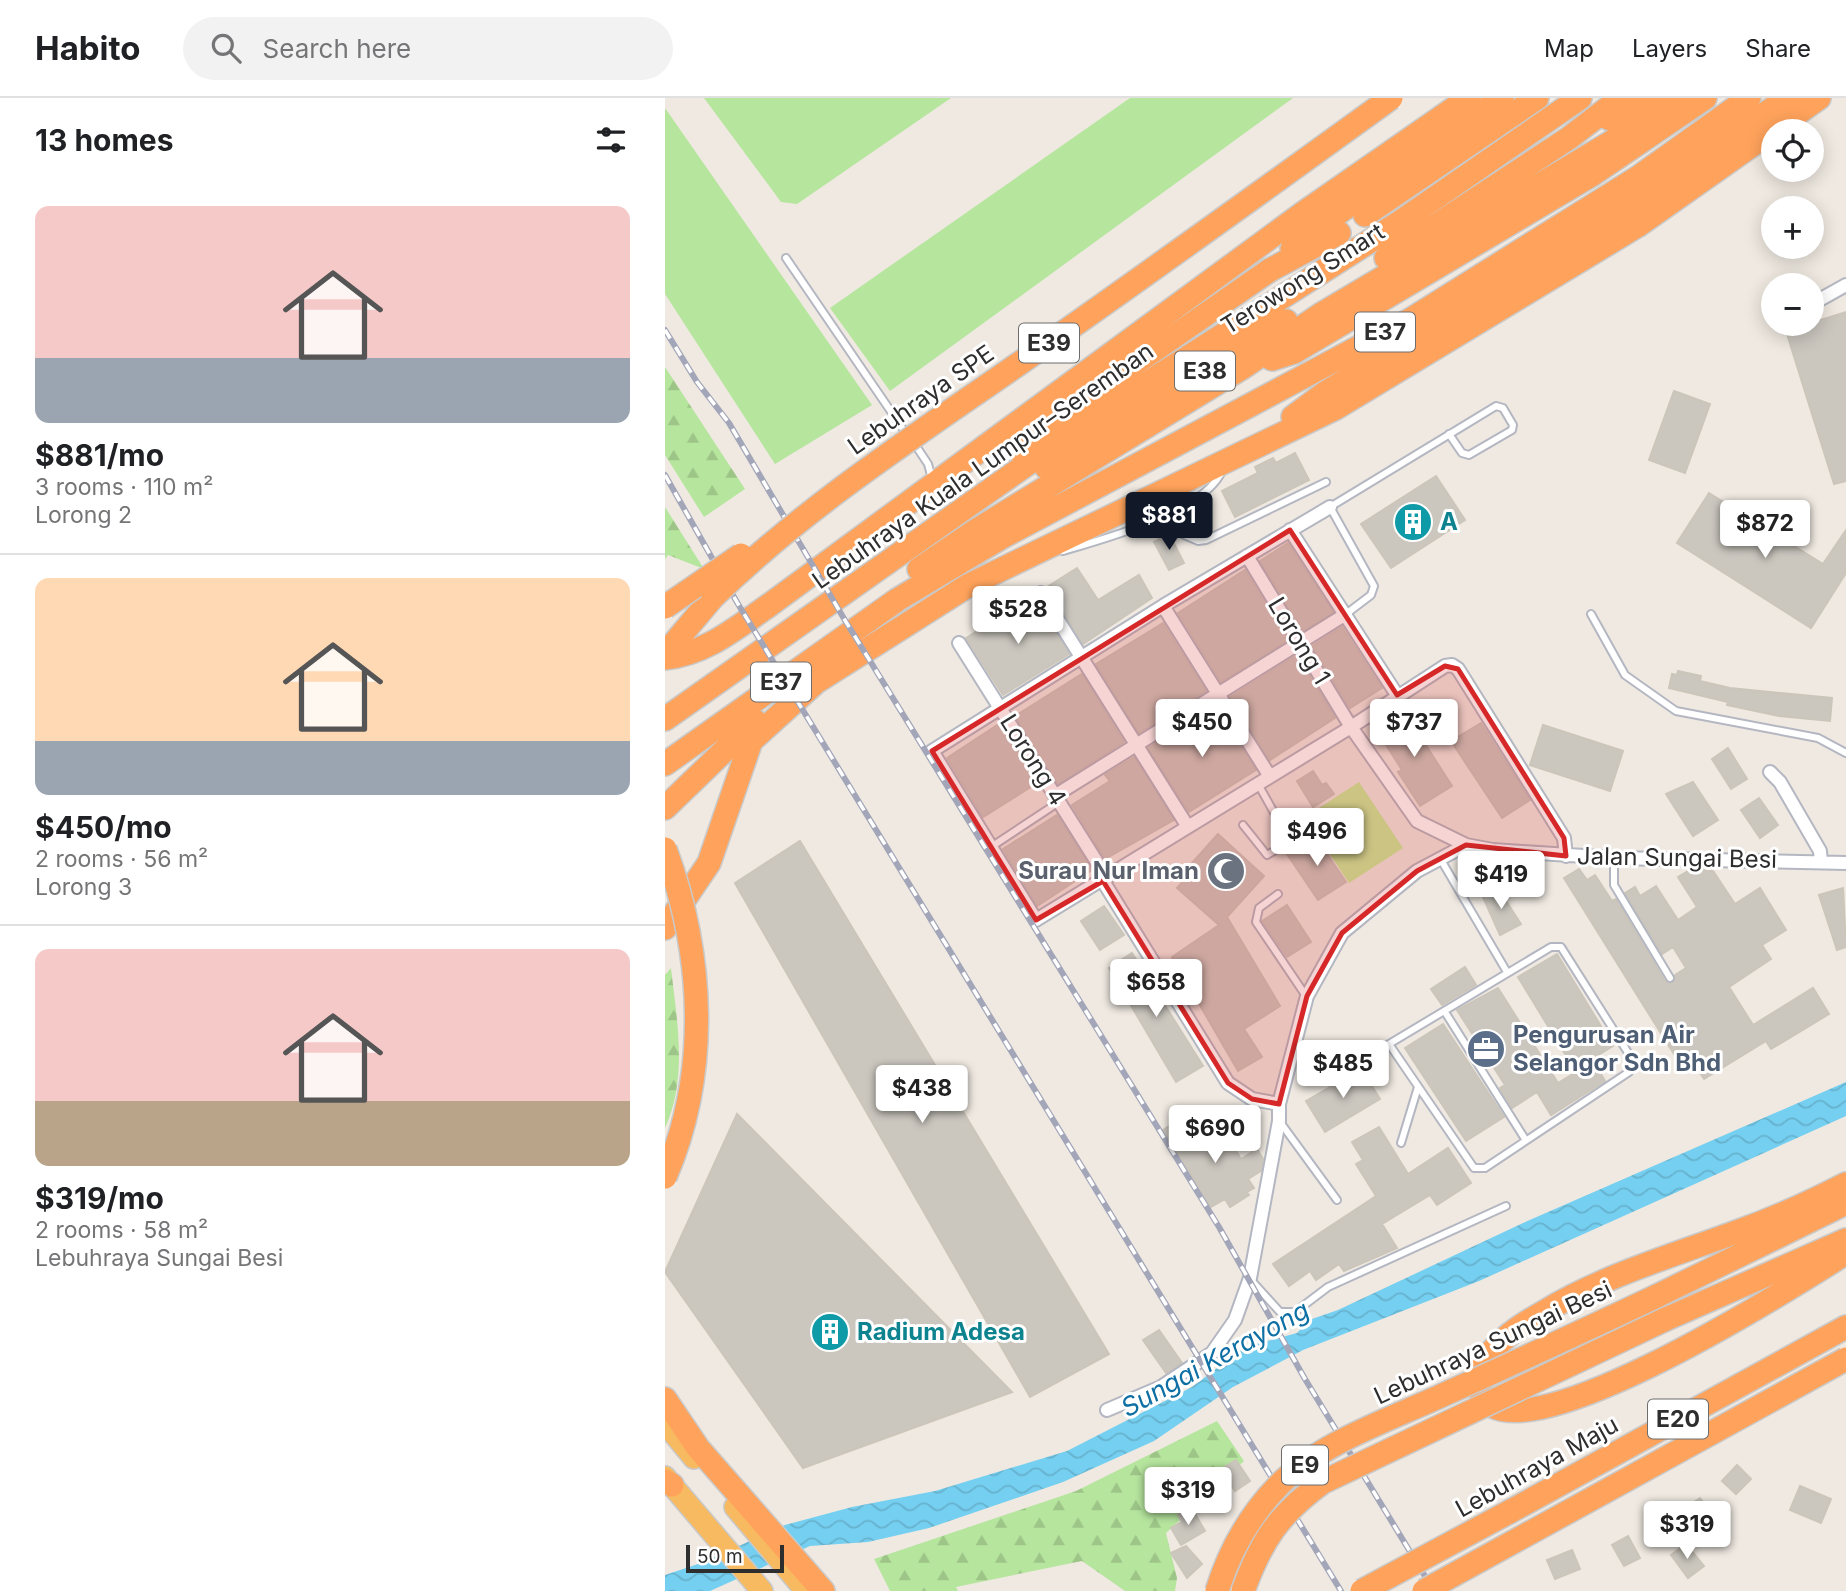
<!DOCTYPE html>
<html lang="en">
<head>
<meta charset="utf-8">
<style>
  :root { --surface:#fff; --page:#f2f2f2; --text:#202124; --muted:#757577; --line:#e0e0e0; --accent:#111827 }
  body { margin:0; font-family:Inter,sans-serif; background:var(--page); color:var(--text); height:100vh; display:flex; flex-direction:column; font-size:26px; white-space:nowrap }
  * { box-sizing:border-box; margin:0 }
  p { font-size:23px; color:var(--muted) }
  .icon { flex:none; width:38px; height:38px; fill:none; stroke:currentColor; stroke-width:2; stroke-linecap:round; stroke-linejoin:round }
  .map { position:relative; flex:1; overflow:hidden }
  .sheet { display:flex; flex-direction:column; background:var(--surface); width:665px }
  .sheet>* { flex:none }
  .tools { position:absolute; left:1096px; top:21px; display:grid; gap:14px }
  .tools a { display:grid; place-items:center; width:63px; height:63px; border-radius:50%; background:var(--surface); box-shadow:0 4px 18px #0003; font-size:35px }
  .scale { position:absolute; left:21px; bottom:18px; width:98px; box-sizing:border-box; padding-left:7px; border:4px solid #2e2e2e; border-top:0; font-size:19px; line-height:24px; white-space:nowrap; color:#2e2e2e; -webkit-text-stroke:5px #fff; paint-order:stroke }
  .price { position:absolute; translate:-50% -60px; padding:0 16px; border-radius:7px; background:#fff; color:#222; font-size:23px; line-height:46px; filter:drop-shadow(0 2px 4px #0008) }
  .price::after { content:''; position:absolute; left:50%; top:42px; width:21px; height:16px; margin-left:-10px; background:inherit; clip-path:polygon(0 0,100% 0,50% 100%) }
  .price.current { background:var(--accent); color:#fff }
  ul { padding:0; list-style:none }
  li { display:grid; align-content:center; gap:14px; height:371px; padding:0 35px }
  li+li { border-top:2px solid var(--line) }
  li span { display:grid; place-items:center; height:217px; border-radius:14px; color:#555 }
  li>.icon { margin-inline-start:auto }
  span .icon { width:126px; height:126px; fill:#fffc; stroke-width:1 }
  li b { font-size:30px }
  h2 { display:flex; justify-content:space-between; align-items:center; height:84px; padding:0 35px; font-size:30px }
  header { display:flex; align-items:center; gap:42px; box-sizing:border-box; height:98px; padding:0 35px; background:var(--surface); border-bottom:2px solid var(--line) }
  header strong { font-size:33px }
  nav { display:flex; gap:38px; margin-inline-start:auto; font-size:24px }
  .search { width:490px; height:63px; background:var(--page); display:flex; align-items:center; gap:18px; box-sizing:border-box; padding:0 24px; border-radius:38px; color:var(--muted); font-size:26px }
  main { display:flex; flex:1; min-height:0 }
  .map>svg:first-child { display:block }
  .grass { fill:#b6e59e }
  .forest { fill:url(#forest-firs) }
  .pitch { fill:#c9ec9a }
  .water { fill:url(#water-waves) }
  .building { fill:#cbc7bf; stroke:#cbc5ba; stroke-width:2 }
  .lines { fill:none; stroke-linecap:round; stroke-linejoin:round }
  .service-casing { stroke:#b4b7c1; stroke-width:10 }
  .minor-casing { stroke:#b4b7c1; stroke-width:16 }
  .trunk-casing { stroke:#c9c9c9; stroke-width:24 }
  .motorway-casing { stroke:#c9c9c9; stroke-width:26 }
  .service { stroke:#fff; stroke-width:6 }
  .minor { stroke:#fff; stroke-width:12 }
  .trunk { stroke:#f8ba60; stroke-width:21 }
  .motorway { stroke:#ffa35c; stroke-width:23 }
  .rail-casing { stroke:#a3a6b8; stroke-width:6 }
  .rail { stroke:#fff; stroke-width:3.5; stroke-dasharray:10; stroke-linecap:butt }
  .motorway-bridge-casing { stroke:#c9c9c9; stroke-width:26; stroke-linecap:butt }
  .motorway-bridge { stroke:#ffa35c; stroke-width:23 }
  .marked { fill:#d62828; fill-opacity:0.2; stroke:#d62828; stroke-width:5; stroke-linejoin:round }
  .labels { text-anchor:middle; stroke-width:6; stroke-linejoin:round; paint-order:stroke }
  .shield { fill:#fff; stroke:#6d6d6d; stroke-width:2 }
  .shield-label { font-size:23px; font-weight:bold; fill:#2e2e2e }
  .street-label { font-size:24px; fill:#2e2e2e; stroke:#fff }
  .culture-label { font-size:24px; font-weight:bold; fill:#0d838f; stroke:#fff; text-anchor:start }
  .worship-label { font-size:24px; font-weight:bold; fill:#5b616d; stroke:#fff; text-anchor:end }
  .service-label { font-size:24px; font-weight:bold; fill:#4e5e75; stroke:#fff; text-anchor:start }
  .water-label { font-size:26px; font-style:italic; fill:#0d6fa3; stroke:#fff }
</style>
</head>
<body>
<header>
<strong>Habito</strong>
<div class="search"><svg class="icon" aria-label="search" viewBox="0 0 24 24"><circle cx="10" cy="10" r="6"/><path d="M15 15l6 6"/></svg>Search here</div>
<nav><a>Map</a><a>Layers</a><a>Share</a></nav>
</header>
<main>
<section class="sheet">
<h2>13 homes<svg class="icon" aria-label="filters" viewBox="0 0 24 24"><path d="M4 7h16M4 17h16"/><circle cx="9" cy="7" r="2"/><circle cx="15" cy="17" r="2"/></svg></h2>
<ul>
<li><span style="background:linear-gradient(#f6c9c9 70%,#9aa5b1 0)"><svg class="icon" aria-label="home" viewBox="0 0 24 24"><path d="M3 11l9-7 9 7M6 9v11h12V9"/></svg></span><div><b>$881/mo</b><p>3 rooms · 110 m²</p><p>Lorong 2</p></div></li>
<li><span style="background:linear-gradient(#ffd9b3 75%,#9aa5b1 0)"><svg class="icon" aria-label="home" viewBox="0 0 24 24"><path d="M3 11l9-7 9 7M6 9v11h12V9"/></svg></span><div><b>$450/mo</b><p>2 rooms · 56 m²</p><p>Lorong 3</p></div></li>
<li><span style="background:linear-gradient(#f6c9c9 70%,#b9a48a 0)"><svg class="icon" aria-label="home" viewBox="0 0 24 24"><path d="M3 11l9-7 9 7M6 9v11h12V9"/></svg></span><div><b>$319/mo</b><p>2 rooms · 58 m²</p><p>Lebuhraya Sungai Besi</p></div></li>
</ul>
</section>
<div class="map">
<svg width="1181" height="1493" viewBox="0 0 1181 1493">
  <defs>
    <pattern id="forest-firs" width="22" height="20" patternUnits="userSpaceOnUse" patternTransform="scale(1.75)"><rect width="22" height="20" fill="#b6e59e"/><path d="M5 1l3.5 6h-7zM16 11l3.5 6h-7z" fill="#9dc588"/></pattern>
    <pattern id="water-waves" width="16" height="10" patternUnits="userSpaceOnUse" patternTransform="scale(1.75)"><rect width="16" height="10" fill="#75cff0"/><path d="M0 5q4-4 8 0t8 0" fill="none" stroke="#66b2ce"/></pattern>
  </defs>
  <rect width="100%" height="100%" fill="#efe9e1"/>
  <!-- grass -->
  <path class="grass" d="M39,0H286L132,106L116,104Z
    M465,0H628L225,293L165,210Z
    M0,10L207,307L110,366L0,196Z"/>
  <!-- forest -->
  <path class="forest" d="M0,269L80,391L39,419L0,357Z
    M0,409L39,471L3,457L0,461Z
    M6,870C12,923 23,980 0,1030V877Z
    M552,1323L579,1363L501,1435L512,1480L510,1493H460L417,1463L291,1489L293,1493H225L209,1461L411,1393Z"/>
  <!-- pitch -->
  <path class="pitch" d="M694,684L738,750L684,785L640,719Z"/>
  <!-- water -->
  <path class="water" d="M1181,984V1018L814,1183L638,1252L568,1289L489,1343L398,1384L264,1430L203,1444L145,1448L45,1493H0V1477L39,1464L120,1427L187,1409L270,1393L402,1353L527,1289L580,1249L632,1235L644,1222L673,1212L858,1125Z"/>
  <!-- building -->
  <path class="building" d="M1181,214V383L1169,386L1121,233Z
    M1009,293L1045,306L1020,375L984,362Z
    M630,355L644,382L570,419L557,393L593,375L590,369L608,360L611,365Z
    M771,378L800,422L726,470L696,426Z
    M1044,395L1158,466L1181,432V475L1146,530L1012,445Z
    M504,436L519,465L504,472L489,444Z
    M623,445L668,514L638,533L595,463Z
    M412,470L433,502L474,477L487,500L418,546L382,489Z
    M580,472L623,542L556,584L513,515Z
    M368,498L404,556L338,597L301,540Z
    M498,525L541,593L474,635L431,566Z
    M677,529L717,590L685,610L647,548Z
    M632,557L670,620L605,662L565,599Z
    M1013,573L1036,578L1035,583L1065,590L1167,600L1165,623L1114,618L1062,607L1063,604L1004,590L1007,576L1012,577Z
    M417,576L459,644L393,686L350,618Z
    M550,608L591,672L524,714L483,650Z
    M739,613L787,688L755,708L733,674L737,672L711,631Z
    M816,625L865,702L837,720L786,643Z
    M334,626L372,685L318,719L282,660Z
    M878,627L958,653L945,693L865,667Z
    M1063,650L1082,681L1066,691L1047,661Z
    M469,659L509,722L440,761L407,707L445,683L440,677Z
    M648,673L657,687L661,685L669,696L648,709L632,683Z
    M1028,684L1053,722L1028,738L1001,696Z
    M1094,700L1113,727L1095,740L1076,712Z
    M392,717L427,772L372,808L338,751Z
    M553,736L599,778L562,819L615,908L579,931L597,959L573,973L507,859L554,827L512,790L531,769L527,765Z
    M650,738L681,784L653,802L622,756Z
    M135,743L444,1256L365,1299L70,785Z
    M1028,770L1048,773L1070,806L1095,790L1121,832L1097,847L1106,861L1064,889L1088,927L1148,890L1164,916L1106,951L1101,943L1039,981L1027,963L1017,969L899,780L914,771L922,782L930,777L947,803L951,801L1000,883L1006,886L1010,882V877L1021,870L1008,849L997,856L960,795L970,789L975,798L991,788L1013,822L1032,809L1013,779Z
    M832,789L856,826L835,837L817,797Z
    M1178,790L1181,849L1172,852L1154,797Z
    M622,807L646,844L622,859L597,823Z
    M439,808L459,837L435,852L416,823Z
    M467,855L538,968L511,984L444,870Z
    M892,856L948,948L927,961L940,983L886,1017L872,994L847,1010L835,990L840,987L792,912L833,890L893,985L911,974L853,879Z
    M800,869L811,887L777,907L766,891Z
    M778,926L839,1019L801,1043L740,950Z
    M696,971L715,1001L660,1034L641,1003Z
    M72,1016L347,1294L138,1370L0,1174Z
    M517,1020L533,1047L552,1035L564,1054L570,1051L576,1061L592,1051L598,1061L596,1073L583,1081L589,1090L582,1094L584,1097L565,1109L560,1101L546,1109L498,1032Z
    M714,1029L743,1076L783,1050L806,1085L772,1107L765,1097L717,1126L732,1150L679,1173L674,1166L651,1182L645,1173L624,1188L608,1166L711,1098L691,1066L698,1062L687,1044Z
    M494,1232L517,1265L501,1275L478,1242Z
    M571,1362L585,1383L570,1393L556,1371Z
    M1072,1367L1086,1381L1071,1396L1057,1383Z
    M1135,1388L1166,1401L1156,1425L1125,1412Z
    M1035,1400L1062,1438L1048,1448L1020,1410Z
    M526,1409L540,1433L516,1447L506,1430L517,1424L513,1417Z
    M963,1438L975,1460L959,1468L947,1447Z
    M1021,1446L1039,1468L1023,1480L1006,1457Z
    M521,1448L537,1466L522,1480L506,1455Z
    M907,1452L915,1471L890,1481L882,1462Z"/>
  <g class="lines">
    <defs>
      <path id="service" d="M121,160L242,337
        M249,345L263,366L267,381
        M508,414L519,437L533,443L541,442L661,384
        M398,453C439,441 539,414 557,373
        M681,516L706,497L709,488L665,409L831,308L838,310L848,327L847,332L804,357L797,355L784,336
        M926,516L960,577L1011,613L1153,640L1181,655
        M578,727L602,757L621,746V736L593,686
        M326,749L394,704
        M949,761V787L1005,880
        M776,762L842,874
        M613,796L594,810L591,824L641,898
        M886,849H896L967,961L968,968L964,974L820,1070H809L724,946Z
        M780,914L860,1041
        M673,978L724,946
        M615,1024L672,1102
        M736,1045L753,989
        M586,1182L615,1214H630L663,1189L841,1108"/>
      <path id="minor" d="M1147,206L1181,187
        M665,409L498,508L267,653L371,822L686,629L780,568L787,567L793,571L899,740L901,758
        M625,432L732,597
        M582,458L686,629L752,723L801,747L828,752L949,760L1181,765
        M376,495L523,729
        M498,508L604,677
        M294,545L442,780
        M1105,674L1115,684L1155,753L1156,764
        M391,697L681,516
        M438,783L563,985L587,1001L614,1006
        M442,1312L496,1289L547,1255L570,1222L585,1180L614,1023V1006L642,898L677,835L752,773L801,747"/>
      <path id="trunk" d="M0,1325L29,1360
        M0,1379L97,1493
        M70,1409L141,1493"/>
      <path id="motorway" d="M945,21L981,0
        M700,117L872,0
        M627,151L656,127L837,0
        M721,160L904,40L956,0
        M607,261L629,254L928,76L1040,0
        M628,319L660,295L952,117L1123,0
        M348,350L605,172L674,135
        M381,369L445,333L621,223
        M254,471L310,433L577,270L655,217L945,45L1012,0
        M0,556L48,499
        M0,560C40,556 71,530 103,508L637,116L804,0
        M0,621L429,319L735,124L915,0
        M0,666L232,502L339,438L745,222L972,80L1084,0
        M0,710L90,623
        M0,830L44,765L86,643L151,584L304,487L671,310L972,128L1154,0
        M1181,1086C1146,1104 1111,1120 1074,1133C1007,1158 940,1177 879,1214C860,1225 842,1236 828,1252C817,1265 810,1279 816,1295C847,1370 1138,1182 1181,1155
        M992,1198L1181,1105
        M1001,1221L1181,1142
        M0,1301L33,1350L158,1493
        M0,1383L7,1387
        M846,1413L1181,1229"/>
    </defs>
    <!-- service casing -->
    <use href="#service" class="service-casing"/>
    <!-- minor casing -->
    <use href="#minor" class="minor-casing"/>
    <!-- trunk casing -->
    <use href="#trunk" class="trunk-casing"/>
    <!-- motorway casing -->
    <use href="#motorway" class="motorway-casing"/>
    <!-- service -->
    <use href="#service" class="service"/>
    <!-- minor -->
    <use href="#minor" class="minor"/>
    <!-- trunk -->
    <use href="#trunk" class="trunk"/>
    <!-- motorway -->
    <use href="#motorway" class="motorway"/>
    <defs>
      <path id="rail" d="M0,232L32,284L64,325L181,524L554,1129L640,1281L769,1493
        M0,377L73,506L676,1493"/>
    </defs>
    <!-- rail casing -->
    <use href="#rail" class="rail-casing"/>
    <!-- rail -->
    <use href="#rail" class="rail"/>
    <defs>
      <path id="motorway-bridge" d="M48,499C140,409 250,338 355,265C480,178 603,89 726,0
        M0,509L76,457
        M0,751C39,857 45,974 0,1079
        M552,1493C564,1454 584,1418 613,1388C656,1344 724,1322 780,1296C851,1264 922,1231 992,1198
        M578,1493C596,1443 614,1416 658,1384L1001,1221
        M697,1493L846,1413
        M759,1493L1181,1261"/>
    </defs>
    <!-- motorway-bridge casing -->
    <use href="#motorway-bridge" class="motorway-bridge-casing"/>
    <!-- motorway-bridge -->
    <use href="#motorway-bridge" class="motorway-bridge"/>
  </g>
  <!-- marked area -->
  <path class="marked" d="M625,432L732,597L780,568L793,571L899,740L901,758L801,747L752,773L677,835L642,898L614,1006L587,1001L563,985L438,783L371,822L267,653Z"/>
  <!-- icons -->
  <defs>
    <symbol id="building-disc" viewBox="-11 -11 22 22"><circle r="9.5" fill="#0f9aa8" stroke="#fff"/><path d="M-4-6H4V6H1V3H-1V6H-4ZM-2.5-4.3h1.7v1.8h-1.7ZM.8-4.3h1.7v1.8H.8ZM-2.5-1h1.7V.8h-1.7ZM.8-1h1.7V.8H.8Z" fill="#fff"/></symbol>
    <symbol id="mosque-disc" viewBox="-11 -11 22 22"><circle r="9.5" fill="#6b7280" stroke="#fff"/><path d="M3.5-4.9A6 6 0 1 0 3.5 4.9A5 5 0 1 1 3.5-4.9Z" fill="#fff"/></symbol>
    <symbol id="office-disc" viewBox="-11 -11 22 22"><circle r="9.5" fill="#5c6f8a" stroke="#fff"/><path d="M-6-3h4V-5.5h4V-3h4V5H-6ZM-1-4.5V-3h2v-1.5ZM-6 0V1H6V0Z" fill="#fff"/></symbol>
  </defs>
  <g fill-rule="evenodd">
    <use href="#building-disc" x="726" y="402" width="44" height="44"/>
    <use href="#mosque-disc" x="539" y="751" width="44" height="44"/>
    <use href="#office-disc" x="799" y="929" width="44" height="44"/>
    <use href="#building-disc" x="143" y="1212" width="44" height="44"/>
  </g>
  <g class="labels">
    <!-- shield labels -->
    <g class="shield">
      <rect x="690" y="214.5" width="60" height="39" rx="5"/>
      <rect x="354" y="225.5" width="60" height="39" rx="5"/>
      <rect x="510" y="253.5" width="60" height="39" rx="5"/>
      <rect x="86" y="564.5" width="60" height="39" rx="5"/>
      <rect x="983" y="1301.5" width="60" height="39" rx="5"/>
      <rect x="617" y="1347.5" width="46" height="39" rx="5"/>
    </g>
    <g class="shield-label">
      <text x="720" y="242">E37</text>
      <text x="384" y="253">E39</text>
      <text x="540" y="281">E38</text>
      <text x="116" y="592">E37</text>
      <text x="1013" y="1329">E20</text>
      <text x="640" y="1375">E9</text>
    </g>
    <!-- street labels -->
    <g class="street-label">
      <text transform="translate(638 181) rotate(-32)" y="8">Terowong Smart</text>
      <text transform="translate(256 302) rotate(-35)" y="8">Lebuhraya SPE</text>
      <text transform="translate(318 368) rotate(-35)" y="8">Lebuhraya Kuala Lumpur–Seremban</text>
      <text transform="translate(634 543) rotate(59)" y="8">Lorong 1</text>
      <text transform="translate(368 662) rotate(58)" y="8">Lorong 4</text>
      <text transform="translate(1012 760) rotate(1)" y="8">Jalan Sungai Besi</text>
      <text transform="translate(828 1245) rotate(-25)" y="8">Lebuhraya Sungai Besi</text>
      <text transform="translate(872 1369) rotate(-29)" y="8">Lebuhraya Maju</text>
    </g>
    <!-- culture labels -->
    <g class="culture-label">
      <text x="775" y="432">A</text>
      <text x="192" y="1242">Radium Adesa</text>
    </g>
    <!-- worship labels -->
    <g class="worship-label">
      <text x="534" y="781">Surau Nur Iman</text>
    </g>
    <!-- service labels -->
    <g class="service-label">
      <text x="848" y="945">Pengurusan Air<tspan x="848" dy="28">Selangor Sdn Bhd</tspan></text>
    </g>
    <!-- water labels -->
    <g class="water-label">
      <text transform="translate(550 1261) rotate(-29)" y="9">Sungai Kerayong</text>
    </g>
  </g>
</svg>
<div class="tools">
<a><svg class="icon" aria-label="locate" viewBox="0 0 24 24"><circle cx="12" cy="12" r="6"/><path d="M12 2v4M12 18v4M2 12h4M18 12h4"/></svg></a>
<a>+</a>
<a>−</a>
</div>
<div class="scale">50 m</div>
<b class="price current" style="left:504px;top:454px">$881</b>
<b class="price" style="left:1100px;top:462px">$872</b>
<b class="price" style="left:353px;top:548px">$528</b>
<b class="price" style="left:537px;top:661px">$450</b>
<b class="price" style="left:749px;top:661px">$737</b>
<b class="price" style="left:652px;top:770px">$496</b>
<b class="price" style="left:836px;top:813px">$419</b>
<b class="price" style="left:491px;top:921px">$658</b>
<b class="price" style="left:678px;top:1002px">$485</b>
<b class="price" style="left:257px;top:1027px">$438</b>
<b class="price" style="left:550px;top:1067px">$690</b>
<b class="price" style="left:523px;top:1429px">$319</b>
<b class="price" style="left:1022px;top:1463px">$319</b>
</div>
</main>
</body>
</html>
